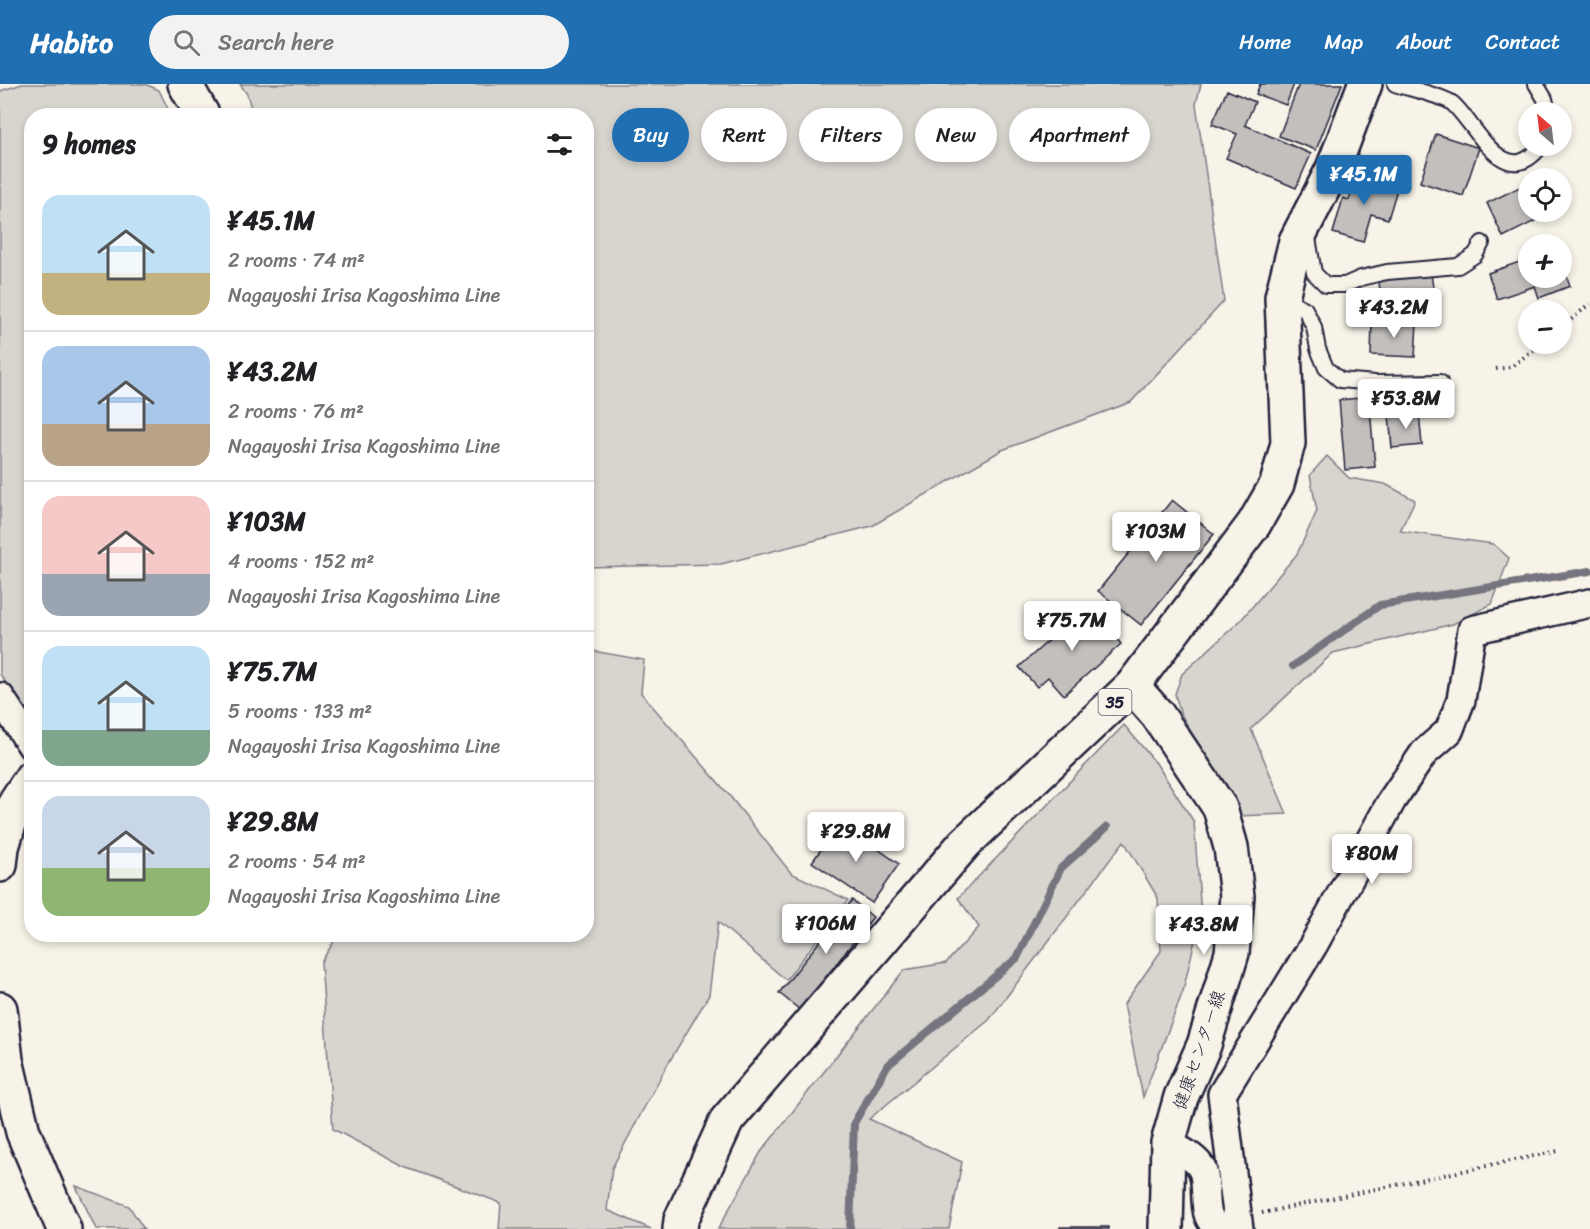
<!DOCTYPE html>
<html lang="en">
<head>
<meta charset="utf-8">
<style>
  :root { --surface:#fff; --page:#f2f2f2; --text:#202124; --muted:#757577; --line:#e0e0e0; --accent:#1f6fb2 }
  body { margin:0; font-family:Sriracha,"Klee One",sans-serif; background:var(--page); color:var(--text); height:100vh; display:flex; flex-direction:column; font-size:22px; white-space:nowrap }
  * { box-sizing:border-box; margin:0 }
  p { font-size:20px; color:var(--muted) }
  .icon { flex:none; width:33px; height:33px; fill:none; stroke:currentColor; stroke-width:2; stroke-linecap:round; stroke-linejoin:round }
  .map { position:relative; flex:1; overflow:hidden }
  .panel { position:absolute; left:24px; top:24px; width:570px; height:834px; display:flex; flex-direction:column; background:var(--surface); border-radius:24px; box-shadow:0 3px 9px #0003 }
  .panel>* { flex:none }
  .guide { position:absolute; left:612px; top:24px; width:570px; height:54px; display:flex; gap:12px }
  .needle { width:39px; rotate:332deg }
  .tools { position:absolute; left:1518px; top:18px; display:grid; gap:12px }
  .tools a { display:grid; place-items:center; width:54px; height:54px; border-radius:50%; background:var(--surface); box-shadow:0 3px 9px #0003; font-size:30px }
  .price { position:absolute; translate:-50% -51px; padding:0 14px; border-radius:6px; background:#fff; color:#222; font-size:20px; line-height:39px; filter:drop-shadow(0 2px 3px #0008) }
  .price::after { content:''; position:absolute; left:50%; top:36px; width:18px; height:14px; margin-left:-9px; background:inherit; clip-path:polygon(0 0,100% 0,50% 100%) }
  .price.selected { background:var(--accent); color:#fff }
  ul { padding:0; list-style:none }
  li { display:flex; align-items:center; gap:18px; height:150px; padding:0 18px }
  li+li { border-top:2px solid var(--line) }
  li span { display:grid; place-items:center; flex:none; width:168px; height:120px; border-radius:18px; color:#555 }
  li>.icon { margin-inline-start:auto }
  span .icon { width:72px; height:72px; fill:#fffc; stroke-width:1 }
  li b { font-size:26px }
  h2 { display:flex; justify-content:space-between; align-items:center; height:72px; padding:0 18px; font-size:26px }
  .tag { padding:0 21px; border-radius:27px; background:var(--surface); box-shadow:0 3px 9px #0003; font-size:21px; line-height:54px }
  .tag.selected { background:var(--accent); color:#fff }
  header { display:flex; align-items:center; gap:36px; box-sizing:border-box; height:84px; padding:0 30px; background:var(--accent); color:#fff }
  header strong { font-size:28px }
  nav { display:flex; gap:33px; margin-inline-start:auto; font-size:21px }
  .search { width:420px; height:54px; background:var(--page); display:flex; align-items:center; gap:15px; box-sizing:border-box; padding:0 21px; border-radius:33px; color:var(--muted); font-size:22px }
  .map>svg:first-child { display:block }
  .green { fill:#d8d5cf; stroke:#7d7c85; stroke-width:1.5 }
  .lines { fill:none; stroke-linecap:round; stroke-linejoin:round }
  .stream { stroke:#76747f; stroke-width:8 }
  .building { fill:#c2bfbd; stroke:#22223b; stroke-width:1.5 }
  .service-casing { stroke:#22223b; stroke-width:18 }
  .minor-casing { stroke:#22223b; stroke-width:32 }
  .tertiary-casing { stroke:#22223b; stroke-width:38 }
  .primary-casing { stroke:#22223b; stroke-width:38 }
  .path { stroke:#22223b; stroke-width:4; stroke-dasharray:1.5 4.5; stroke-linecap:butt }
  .service { stroke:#f7f3e8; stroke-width:14 }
  .minor { stroke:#f7f3e8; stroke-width:27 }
  .tertiary { stroke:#f7f3e8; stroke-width:33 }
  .primary { stroke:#f7f3e8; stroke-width:33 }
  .labels { text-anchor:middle; stroke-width:5; stroke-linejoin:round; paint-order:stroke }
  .shield { fill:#f7f3e8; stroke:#62616f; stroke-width:1.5 }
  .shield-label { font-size:16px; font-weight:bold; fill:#22223b }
  .street-label { font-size:18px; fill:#22223b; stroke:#f7f3e8 }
</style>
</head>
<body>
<header>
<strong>Habito</strong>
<div class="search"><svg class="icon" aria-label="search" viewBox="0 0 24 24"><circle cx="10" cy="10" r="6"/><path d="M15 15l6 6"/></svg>Search here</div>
<nav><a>Home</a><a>Map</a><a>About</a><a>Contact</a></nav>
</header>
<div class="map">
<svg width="1590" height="1145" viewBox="0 0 1590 1145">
  <rect width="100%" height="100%" fill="#f7f3e8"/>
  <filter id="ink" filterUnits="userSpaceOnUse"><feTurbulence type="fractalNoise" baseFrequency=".0167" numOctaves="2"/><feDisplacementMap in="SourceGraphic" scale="12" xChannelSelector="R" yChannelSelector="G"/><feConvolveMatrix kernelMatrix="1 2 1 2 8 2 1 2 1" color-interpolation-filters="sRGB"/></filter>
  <g filter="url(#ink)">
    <!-- green -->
    <path class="green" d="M22,0H145L159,6L171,31L32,32L31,638L0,590V7Z
      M240,0H1201L1196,20L1224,217L1131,318L1002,366L872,442L721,480L587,483L586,32L253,31L247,10Z
      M1327,372L1349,394L1385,400L1415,416L1400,447L1493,460L1509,474L1492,520L1453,540L1333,569L1251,645L1287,730L1238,732L1180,628L1175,610L1182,590L1241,536L1297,470L1317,427L1310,391Z
      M587,566L644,576L641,609L729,711L791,789L848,816L786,896L718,838L709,911L666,983L612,1084L607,1126L651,1145H499L501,1119L405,1083L333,1045L321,878L338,851L586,850Z
      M1124,641L1156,679L1194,738L1201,831L1183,907L1143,1013L1124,920L1161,867L1158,814L1124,757L989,936L869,1035L962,1078L949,1145H718L761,1068L904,886L946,879L979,843L958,814Z
      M76,1102L129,1122L144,1145H96Z"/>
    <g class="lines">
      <!-- stream -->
      <path class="stream" d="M1293,582L1380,521L1590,487
        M850,1145L854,1039L887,982L1017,874L1061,784L1107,743"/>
    </g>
    <!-- building -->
    <path class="building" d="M1260,0H1294L1286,21L1256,10Z
      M1299,0H1342L1316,66L1279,52Z
      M1227,6L1255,18L1245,41L1311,70L1296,104L1226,74L1237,50L1212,40Z
      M1436,50L1479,64L1463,112L1420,98Z
      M1357,89L1398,102L1388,135L1371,130L1363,158L1333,149L1343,114L1349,116Z
      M1528,99V128H1545L1547,131L1503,153L1487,119Z
      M1528,175V194H1562V178L1570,202L1539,214L1535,202L1497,215L1488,189Z
      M1431,190L1436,223L1413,226L1411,214L1381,218L1379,197Z
      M1372,238L1417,239L1415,273L1371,271Z
      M1369,313L1375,383L1345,386L1339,316Z
      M1419,328L1422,361L1392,364L1389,331Z
      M1172,416L1214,450L1141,541L1098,507Z
      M1087,522L1121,560L1064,611L1048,593L1037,603L1019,583Z
      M840,738L899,780L872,819L812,778Z
      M852,816L873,833L800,926L779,909Z
      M1060,1143H1109V1145H1060Z"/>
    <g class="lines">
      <defs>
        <path id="service" d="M1395,0C1407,4 1443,12 1452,19C1475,38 1504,110 1541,62
          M1536,0L1545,15L1548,28
          M1307,148L1314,189L1326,201H1345L1361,194L1387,188L1458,182L1475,171L1482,159
          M1284,214L1305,225L1314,243L1318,265L1326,284L1340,296L1375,299L1440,298"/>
        <path id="minor" d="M0,613L32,662
          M1168,1059C1179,1066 1196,1073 1202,1085C1211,1104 1197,1137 1223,1145
          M1239,1145L1222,1010L1314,860L1392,716L1424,669L1449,647L1461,616L1472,546L1590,519"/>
        <path id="tertiary" d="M185,0L203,32
          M1132,602L1157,630L1220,724L1231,763L1237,812L1232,869L1204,961L1181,1013L1168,1059L1166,1145
          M0,781L2,763L16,717L32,693
          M0,925L6,976L23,1048L64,1145"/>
        <path id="primary" d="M680,1145L681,1136L727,1036L965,759L1132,602L1254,440L1277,400L1288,359L1282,213L1296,157L1333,85L1365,0"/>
      </defs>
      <!-- service casing -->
      <use href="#service" class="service-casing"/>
      <!-- minor casing -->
      <use href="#minor" class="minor-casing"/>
      <!-- tertiary casing -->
      <use href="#tertiary" class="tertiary-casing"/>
      <!-- primary casing -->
      <use href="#primary" class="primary-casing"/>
      <!-- path -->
      <path class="path" d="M1562,243L1590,220
        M1496,285L1511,283L1541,260
        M1262,1129L1558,1067"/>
      <!-- service -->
      <use href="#service" class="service"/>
      <!-- minor -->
      <use href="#minor" class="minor"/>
      <!-- tertiary -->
      <use href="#tertiary" class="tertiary"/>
      <!-- primary -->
      <use href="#primary" class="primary"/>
    </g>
  </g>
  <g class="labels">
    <!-- shield labels -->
    <rect class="shield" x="1098.5" y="605" width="33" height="26" rx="4.5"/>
    <g class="shield-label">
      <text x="1115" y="624">35</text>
    </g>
    <!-- street labels -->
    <g class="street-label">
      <text transform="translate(1199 966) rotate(-71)" y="6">健康センター線</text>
    </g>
  </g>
</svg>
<div class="tools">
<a><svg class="needle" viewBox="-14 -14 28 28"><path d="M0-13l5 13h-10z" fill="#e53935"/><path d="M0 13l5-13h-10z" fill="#757577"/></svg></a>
<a><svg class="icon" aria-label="locate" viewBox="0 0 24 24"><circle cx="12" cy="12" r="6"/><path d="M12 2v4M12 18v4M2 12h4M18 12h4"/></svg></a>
<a>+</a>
<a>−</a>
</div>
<b class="price selected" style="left:1364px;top:122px">¥45.1M</b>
<b class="price" style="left:1394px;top:255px">¥43.2M</b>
<b class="price" style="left:1406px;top:346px">¥53.8M</b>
<b class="price" style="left:1156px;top:479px">¥103M</b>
<b class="price" style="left:1072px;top:568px">¥75.7M</b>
<b class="price" style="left:856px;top:779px">¥29.8M</b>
<b class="price" style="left:1372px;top:801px">¥80M</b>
<b class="price" style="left:826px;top:871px">¥106M</b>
<b class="price" style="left:1204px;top:872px">¥43.8M</b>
<div class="guide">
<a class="tag selected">Buy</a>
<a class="tag">Rent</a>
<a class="tag">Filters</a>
<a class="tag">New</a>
<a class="tag">Apartment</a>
</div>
<section class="panel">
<h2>9 homes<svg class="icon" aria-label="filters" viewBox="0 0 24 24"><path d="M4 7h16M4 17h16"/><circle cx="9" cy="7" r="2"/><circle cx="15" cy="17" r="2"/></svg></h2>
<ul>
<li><span style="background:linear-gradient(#bfe0f5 65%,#c2b280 0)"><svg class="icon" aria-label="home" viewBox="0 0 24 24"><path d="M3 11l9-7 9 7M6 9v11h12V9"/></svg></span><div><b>¥45.1M</b><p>2 rooms · 74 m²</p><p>Nagayoshi Irisa Kagoshima Line</p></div></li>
<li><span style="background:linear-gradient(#a9c7e8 65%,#b9a48a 0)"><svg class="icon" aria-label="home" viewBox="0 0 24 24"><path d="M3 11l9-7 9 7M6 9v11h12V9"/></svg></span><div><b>¥43.2M</b><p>2 rooms · 76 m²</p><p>Nagayoshi Irisa Kagoshima Line</p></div></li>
<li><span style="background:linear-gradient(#f6c9c9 65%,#9aa5b1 0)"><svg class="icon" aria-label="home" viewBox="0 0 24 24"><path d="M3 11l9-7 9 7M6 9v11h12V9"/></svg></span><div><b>¥103M</b><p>4 rooms · 152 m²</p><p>Nagayoshi Irisa Kagoshima Line</p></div></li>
<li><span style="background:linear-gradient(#bfe0f5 70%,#7fa58c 0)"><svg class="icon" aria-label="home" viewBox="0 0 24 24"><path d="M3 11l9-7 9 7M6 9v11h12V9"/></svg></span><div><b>¥75.7M</b><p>5 rooms · 133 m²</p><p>Nagayoshi Irisa Kagoshima Line</p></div></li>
<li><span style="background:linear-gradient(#c9d6e8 60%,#8fb573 0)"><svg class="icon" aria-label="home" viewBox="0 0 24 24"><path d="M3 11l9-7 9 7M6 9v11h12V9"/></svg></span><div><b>¥29.8M</b><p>2 rooms · 54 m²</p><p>Nagayoshi Irisa Kagoshima Line</p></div></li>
</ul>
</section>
</div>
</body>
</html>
